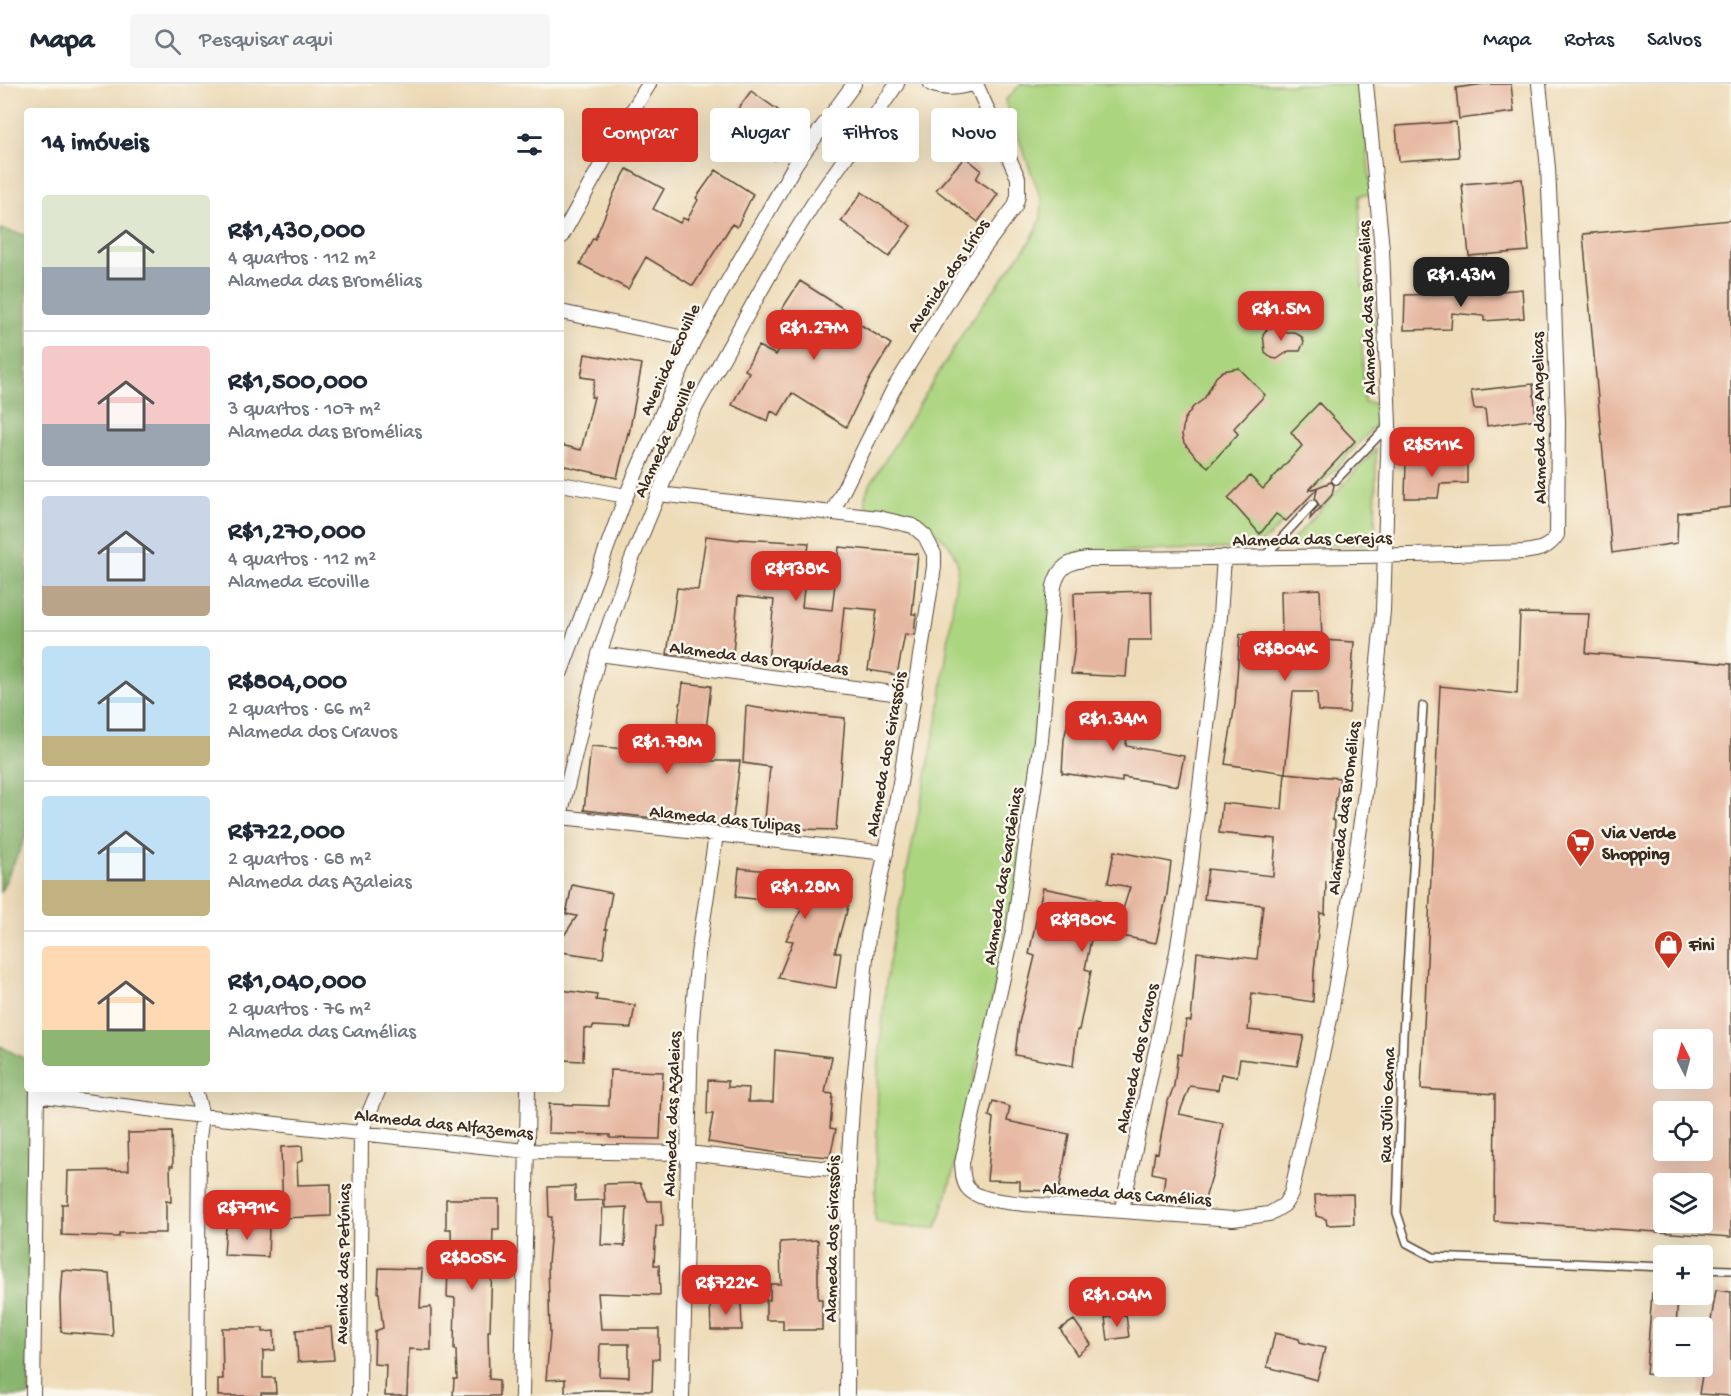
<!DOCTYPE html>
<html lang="pt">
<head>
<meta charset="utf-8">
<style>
  :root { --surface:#fff; --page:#f6f6f7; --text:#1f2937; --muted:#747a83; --line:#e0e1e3; --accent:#d93025 }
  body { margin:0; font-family:"Gochi Hand",sans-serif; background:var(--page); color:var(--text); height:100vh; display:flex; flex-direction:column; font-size:22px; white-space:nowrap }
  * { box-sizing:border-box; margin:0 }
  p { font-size:20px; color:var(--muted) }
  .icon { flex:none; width:33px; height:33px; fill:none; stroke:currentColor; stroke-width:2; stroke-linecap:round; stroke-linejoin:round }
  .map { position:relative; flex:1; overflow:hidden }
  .drawer { position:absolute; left:24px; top:24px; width:540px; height:984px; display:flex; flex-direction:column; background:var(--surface); border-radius:6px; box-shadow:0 6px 24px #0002 }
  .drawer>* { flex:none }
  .guide { position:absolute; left:582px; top:24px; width:570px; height:54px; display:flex; gap:12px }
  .needle { width:39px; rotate:354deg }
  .tools { position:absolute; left:1653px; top:945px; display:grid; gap:12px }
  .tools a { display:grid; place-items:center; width:60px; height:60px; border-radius:6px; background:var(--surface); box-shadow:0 6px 24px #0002; font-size:30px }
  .price { position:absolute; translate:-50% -51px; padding:0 14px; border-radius:12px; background:var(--accent); color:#fff; font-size:20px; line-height:39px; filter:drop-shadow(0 2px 3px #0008) }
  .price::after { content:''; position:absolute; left:50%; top:36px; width:18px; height:14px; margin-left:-9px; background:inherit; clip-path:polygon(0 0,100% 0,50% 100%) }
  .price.on { background:#222; color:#fff }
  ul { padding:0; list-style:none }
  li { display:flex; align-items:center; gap:18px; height:150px; padding:0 18px }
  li+li { border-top:2px solid var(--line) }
  li span { display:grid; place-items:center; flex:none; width:168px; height:120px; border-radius:6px; color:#555 }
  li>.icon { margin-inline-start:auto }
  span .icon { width:72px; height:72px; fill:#fffc; stroke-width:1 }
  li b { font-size:26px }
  h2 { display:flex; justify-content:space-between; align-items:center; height:72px; padding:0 18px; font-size:26px }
  .chip { padding:0 21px; border-radius:6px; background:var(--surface); box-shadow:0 6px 24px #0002; font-size:21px; line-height:54px }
  .chip.on { background:var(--accent); color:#fff }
  header { display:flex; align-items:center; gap:36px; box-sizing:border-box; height:84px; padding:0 30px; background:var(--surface); border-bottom:2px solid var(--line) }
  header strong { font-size:28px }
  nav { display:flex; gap:33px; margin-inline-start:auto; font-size:21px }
  .search { width:420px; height:54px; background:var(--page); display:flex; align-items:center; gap:15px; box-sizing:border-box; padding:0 21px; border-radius:6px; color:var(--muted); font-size:22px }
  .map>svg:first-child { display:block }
  .green { fill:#acd580; stroke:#74804f; stroke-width:1.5 }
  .forest { fill:#89b66e; stroke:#627046; stroke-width:1.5 }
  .building { fill:#e6b7a0; fill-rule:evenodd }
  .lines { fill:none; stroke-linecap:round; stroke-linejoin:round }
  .lane-casing { stroke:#564535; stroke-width:10 }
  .street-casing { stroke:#564535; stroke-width:16 }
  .lane { stroke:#fff; stroke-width:7 }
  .street { stroke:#fff; stroke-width:14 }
  .labels { text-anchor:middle; stroke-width:5; stroke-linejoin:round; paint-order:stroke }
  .street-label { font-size:18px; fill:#3b2a1e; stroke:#fbf7ec }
  .poi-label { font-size:18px; font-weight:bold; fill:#3b2a1e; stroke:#fbf7ec; text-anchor:start }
</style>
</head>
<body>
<header>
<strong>Mapa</strong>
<div class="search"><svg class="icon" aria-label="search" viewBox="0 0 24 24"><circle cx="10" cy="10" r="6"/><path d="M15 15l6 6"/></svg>Pesquisar aqui</div>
<nav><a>Mapa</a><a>Rotas</a><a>Salvos</a></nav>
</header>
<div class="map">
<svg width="1731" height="1312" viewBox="0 0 1731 1312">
  <rect width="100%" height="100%" fill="#fbf7ec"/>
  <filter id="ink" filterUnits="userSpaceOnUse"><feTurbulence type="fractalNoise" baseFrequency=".0167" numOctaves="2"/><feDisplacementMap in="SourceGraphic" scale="12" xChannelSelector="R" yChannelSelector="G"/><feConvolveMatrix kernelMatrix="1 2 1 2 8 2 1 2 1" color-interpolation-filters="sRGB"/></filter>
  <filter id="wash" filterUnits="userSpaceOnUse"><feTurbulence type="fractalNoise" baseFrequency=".008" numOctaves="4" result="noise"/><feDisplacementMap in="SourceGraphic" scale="24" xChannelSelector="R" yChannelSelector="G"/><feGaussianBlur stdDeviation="1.35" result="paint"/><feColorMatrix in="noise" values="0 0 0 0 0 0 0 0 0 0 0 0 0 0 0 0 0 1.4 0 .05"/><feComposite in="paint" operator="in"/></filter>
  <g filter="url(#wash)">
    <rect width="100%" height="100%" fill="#eedcb9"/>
    <!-- green -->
    <path class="green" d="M1021,0H1361L1371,110L1359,112L1362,202H1373L1376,248L1362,250L1364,318L1374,319L1376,340C1338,383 1299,426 1256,464L1081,468L1067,473L1056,483L1017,802L956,1078L937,1144L895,1142L875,1137L878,990L886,897L893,855L939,628L958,481C953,464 945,453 929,445L870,425L866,422L865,413L868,404L968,241L1031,156L1041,135L1042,117L1005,17Z
      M1376,365L1375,460L1286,463Z"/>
    <!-- forest -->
    <path class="forest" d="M0,145L27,151V750L0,809Z
      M0,962L27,976V1005H29V1312H0Z"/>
    <g id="blocks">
      <!-- building -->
      <path class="building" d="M1484,0H1511L1514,28L1459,35L1456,4Z
        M751,7L802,43L774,76L727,40Z
        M1456,38L1459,73L1399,77L1396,42Z
        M965,73L981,86L976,95L998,110L978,138L936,106Z
        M627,85L664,105L653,125L680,139L683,134L687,136L698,116L696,114L716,86L753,110L737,143L732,140L693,202L646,173L628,205L580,180L593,154L595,155L615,107Z
        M1522,95L1529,167L1469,172L1462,100Z
        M862,108L911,142L889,173L841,137Z
        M1731,136V423L1678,429L1677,459L1612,469L1583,150Z
        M800,197L850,229L847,232L891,260L868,298L846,343L792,309L779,331L771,327L768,337L732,321L749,288L745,286L758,262L776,271L796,234L782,225Z
        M1522,205L1524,234L1484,237V232L1452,229L1451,245L1404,246L1405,211L1482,209Z
        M1274,243L1285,248H1294L1302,253L1304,258L1300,267H1289L1277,275L1272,274L1265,268L1263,250L1268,244Z
        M585,270L642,280L629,350L628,349L617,394L561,381V361L581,366L594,313H591L595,295L581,293Z
        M1239,284L1265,311L1234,344L1238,350L1208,383L1195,372L1184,359L1182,351L1184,336L1193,323L1204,315L1216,293L1223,287Z
        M1533,300L1536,335L1487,342L1485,325H1474L1471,307Z
        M1319,319L1355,357L1308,407L1331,398L1334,401L1332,411L1310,435L1311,430L1319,421L1315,415L1317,405L1286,437L1276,430L1260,450L1228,414L1250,392L1263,405L1302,362L1291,348Z
        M1406,378L1467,380V399L1440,400L1438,414H1405Z
        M706,452L739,456L740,455L809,459L802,523L832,526L839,463L918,470L912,530H916L914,551L905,550L897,591L868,586L877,526L844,523L838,584L768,578L774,516L738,512L733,570L697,566L696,573L667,570L677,504L698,506Z
        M1320,505L1322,556L1354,558L1349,629L1318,627L1317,608H1293L1285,689L1225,680L1235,620L1240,550L1282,552L1281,507Z
        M1151,507L1152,556H1129L1126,593L1071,590L1075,561L1074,509Z
        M1520,529L1589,530L1586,569L1731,580V1153L1494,1137L1495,1010L1421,1005L1440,602L1517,610ZM1664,956H1702V994H1664ZM1664,1028H1702V1066H1664ZM1664,1100H1702V1138H1664Z
        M683,599L711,602L703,673L706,674V677H740L732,743L584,726L591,662L674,669Z
        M746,622L783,628L845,634L836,746L800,745L799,749L764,746L770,683L743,679Z
        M1070,629L1129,630L1126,662L1184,672L1178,702L1122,693V698L1062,689L1064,655Z
        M1285,689L1340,694L1332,736L1335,737L1331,798H1326L1325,830L1320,829L1314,887L1313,918L1252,909L1248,946L1304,952L1297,982L1240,975L1237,993L1221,990L1218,1006L1190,1002L1179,1030L1223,1039L1216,1079L1204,1118L1163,1110L1165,1092L1152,1089L1155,1068L1158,1069L1167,1020L1174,1002L1178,970L1182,971L1186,937H1191L1197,868L1257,875L1263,821L1204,815L1208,785L1273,792L1276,755L1219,749L1222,719L1282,725Z
        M1114,767L1171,778L1167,810L1156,859L1093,846L1085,885L1091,887L1079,946H1077L1073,982L1015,971L1019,939L1035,872L1029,870L1043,804L1101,816L1098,828L1120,835L1130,803L1108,799Z
        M739,784L796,790V787L853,797L846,831H845L835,868L841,869L836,904L778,894L793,857L786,856L802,824L790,821L791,819L736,813Z
        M572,801L612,809L605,845H607L603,874L561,868L563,853L577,832L566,830Z
        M561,906L597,911L596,916L635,921L631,944L593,942L592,945L584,944L583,977L561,976Z
        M775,966L832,973L825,1009L833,1010L830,1044L836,1045L830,1073L772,1068L708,1058L713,1030H707L708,996L728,997V1003L749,1004L748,1018H773Z
        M610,986L663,988L660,1055L610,1054V1051L548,1049L549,1020L609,1022Z
        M993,1017L1010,1023L1007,1037L1069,1050L1059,1107L1020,1106V1097L987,1096L993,1034L989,1032Z
        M172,1048L173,1082H170L171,1118L166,1117V1149H119V1153L62,1151V1120H67L68,1087L129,1086L128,1049Z
        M302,1062L303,1076L297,1079L298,1101L331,1100V1132L283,1134L281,1063Z
        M640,1099L648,1117H662L663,1142H656L654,1181H659L660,1211L598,1209L601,1245H659V1275H653L652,1307L594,1306L565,1308V1295L546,1296L550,1250L548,1180L552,1133H549L548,1103L575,1102V1117L603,1116L601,1161L625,1162L627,1123L605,1124L604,1100ZM600,1260H629V1293L599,1292Z
        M1353,1110L1354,1140L1327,1141L1326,1135L1316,1132L1315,1111Z
        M446,1115H499V1145H493L490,1247H488L489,1295L499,1296V1312H453L454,1295H457L456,1266H454L455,1214L447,1213L448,1183H452L451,1145H446Z
        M226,1141L269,1144L268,1173L224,1171Z
        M818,1156V1215H822V1246H783V1236H766V1216H770V1200H781L780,1158Z
        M379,1184L422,1185L420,1224L431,1223V1266L409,1265L407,1312H385L386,1281L374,1280L375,1247L383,1244L379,1209H378Z
        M62,1186L109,1189L113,1252L61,1248L60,1215Z
        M1716,1206L1731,1208V1312L1699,1310Z
        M1652,1209L1678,1210L1676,1244H1664V1291L1646,1290Z
        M710,1218H741L742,1246H711Z
        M1126,1231L1129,1253L1108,1256L1105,1234Z
        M1074,1236L1091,1260L1077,1271L1060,1245Z
        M331,1243L334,1276L298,1278L296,1246Z
        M222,1244H263V1248L274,1247L275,1266L263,1267V1294H275L276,1309H261V1312H218V1295H223Z
        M1275,1249L1299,1255L1300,1258L1325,1264L1317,1296L1267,1283Z"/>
    </g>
  </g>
  <g filter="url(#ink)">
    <use href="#blocks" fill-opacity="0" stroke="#564535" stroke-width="1.5"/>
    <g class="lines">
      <defs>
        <path id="lane" d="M1336,396L1388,342
          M1264,473L1313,420
          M1423,622L1403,951L1397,1129L1407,1159L1433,1173L1664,1183
          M1702,1185L1731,1186"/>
        <path id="street" d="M931,0C944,6 958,4 971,0
          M1366,0L1382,165L1389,341L1383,527L1365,709L1345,847L1330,935L1291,1110L1284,1121L1269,1130L1233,1135L1024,1120C1009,1118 976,1117 967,1103C962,1096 963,1087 962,1079L1013,848L1041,656L1054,502C1059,482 1069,478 1087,475C1232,474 1378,473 1523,468C1538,466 1548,465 1557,451L1558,337L1553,190L1548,84L1539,0
          M561,153L620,47L649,0
          M561,228L694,256
          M561,400L626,412
          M658,410L879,434L913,442L925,452L934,470V483L900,699L868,853L853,1009L848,1087L847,1312
          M832,429L893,306L968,185L1015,122L1018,112V94L976,0
          M599,570L915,612
          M561,588L626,412L694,256L796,79L854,0
          M561,728L599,570L631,477L690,333L775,181L813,120L897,0
          M561,733L886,769
          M195,1005L202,1032L199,1054L197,1312
          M37,1011L202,1032L526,1067L688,1069L848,1087
          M1122,1125L1177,868L1191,779L1220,532L1224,473
          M33,1312L37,1005
          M359,1312L361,1048L379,1005
          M522,1312L528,1005
          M682,1312L691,949L698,870L716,751"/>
      </defs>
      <!-- lane casing -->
      <use href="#lane" class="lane-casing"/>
      <!-- street casing -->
      <use href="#street" class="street-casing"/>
      <!-- lane -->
      <use href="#lane" class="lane"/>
      <!-- street -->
      <use href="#street" class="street"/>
    </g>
  </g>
  <!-- icons -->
  <defs>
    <symbol id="supermarket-pin" viewBox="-11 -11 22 30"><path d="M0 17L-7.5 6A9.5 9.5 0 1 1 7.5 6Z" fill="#c8321e" stroke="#fbf7ec"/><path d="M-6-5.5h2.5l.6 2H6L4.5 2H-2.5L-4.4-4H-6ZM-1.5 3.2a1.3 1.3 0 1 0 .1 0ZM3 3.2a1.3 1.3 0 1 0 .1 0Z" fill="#fff"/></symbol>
    <symbol id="shop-pin" viewBox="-11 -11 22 30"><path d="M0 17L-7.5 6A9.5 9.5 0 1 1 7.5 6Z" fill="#c8321e" stroke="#fbf7ec"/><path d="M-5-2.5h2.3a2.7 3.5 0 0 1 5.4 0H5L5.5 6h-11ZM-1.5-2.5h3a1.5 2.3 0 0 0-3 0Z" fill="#fff"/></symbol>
  </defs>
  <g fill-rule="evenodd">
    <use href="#supermarket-pin" x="1564" y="742" width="33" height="45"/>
    <use href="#shop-pin" x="1652" y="844" width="33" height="45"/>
  </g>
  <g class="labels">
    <!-- street labels -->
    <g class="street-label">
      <text transform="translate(947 191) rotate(-56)" y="6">Avenida dos Lírios</text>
      <text transform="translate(1366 224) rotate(-92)" y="6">Alameda das Bromélias</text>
      <text transform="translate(669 275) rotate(-65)" y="6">Avenida Ecoville</text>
      <text transform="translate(1538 334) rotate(-91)" y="6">Alameda das Angelicas</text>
      <text transform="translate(664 354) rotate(-66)" y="6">Alameda Ecoville</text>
      <text transform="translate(1312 454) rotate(-1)" y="6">Alameda das Cerejas</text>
      <text transform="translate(759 573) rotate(7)" y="6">Alameda das Orquídeas</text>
      <text transform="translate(885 670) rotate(-80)" y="6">Alameda dos Girassóis</text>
      <text transform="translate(1343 724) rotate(-83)" y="6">Alameda das Bromélias</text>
      <text transform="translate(725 734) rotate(6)" y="6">Alameda das Tulipas</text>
      <text transform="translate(1002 792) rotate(-81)" y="6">Alameda das Gardênias</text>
      <text transform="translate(1136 974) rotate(-78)" y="6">Alameda dos Cravos</text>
      <text transform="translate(1386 1021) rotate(-88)" y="6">Rua Júlio Gama</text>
      <text transform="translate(671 1030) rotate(-88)" y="6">Alameda das Azaleias</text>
      <text transform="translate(444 1039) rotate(6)" y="6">Alameda das Alfazemas</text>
      <text transform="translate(1127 1109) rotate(4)" y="6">Alameda das Camélias</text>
      <text transform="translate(831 1155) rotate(-89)" y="6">Alameda dos Girassóis</text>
      <text transform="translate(342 1180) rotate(-89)" y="6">Avenida das Petúnias</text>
    </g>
    <!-- poi labels -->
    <g class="poi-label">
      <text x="1602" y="754">Via Verde<tspan x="1602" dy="21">Shopping</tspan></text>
      <text x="1689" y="866">Fini</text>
    </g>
  </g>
</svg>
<div class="tools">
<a><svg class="needle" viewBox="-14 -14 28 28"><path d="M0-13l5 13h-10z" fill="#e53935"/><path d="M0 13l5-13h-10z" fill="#747a83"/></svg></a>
<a><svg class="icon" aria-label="locate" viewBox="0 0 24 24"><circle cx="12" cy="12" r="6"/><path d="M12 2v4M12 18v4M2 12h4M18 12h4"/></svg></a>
<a><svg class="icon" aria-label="layers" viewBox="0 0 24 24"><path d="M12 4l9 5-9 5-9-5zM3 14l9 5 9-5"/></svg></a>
<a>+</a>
<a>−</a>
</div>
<b class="price on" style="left:1461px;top:224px">R$1.43M</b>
<b class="price" style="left:1281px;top:258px">R$1.5M</b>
<b class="price" style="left:814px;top:277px">R$1.27M</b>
<b class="price" style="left:1432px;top:394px">R$511K</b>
<b class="price" style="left:796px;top:518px">R$938K</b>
<b class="price" style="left:1285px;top:598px">R$804K</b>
<b class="price" style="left:1113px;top:668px">R$1.34M</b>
<b class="price" style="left:667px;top:691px">R$1.78M</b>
<b class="price" style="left:805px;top:836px">R$1.28M</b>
<b class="price" style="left:1082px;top:869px">R$980K</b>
<b class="price" style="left:247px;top:1157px">R$791K</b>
<b class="price" style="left:472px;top:1207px">R$805K</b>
<b class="price" style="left:726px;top:1232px">R$722K</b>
<b class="price" style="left:1117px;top:1244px">R$1.04M</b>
<div class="guide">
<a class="chip on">Comprar</a>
<a class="chip">Alugar</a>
<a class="chip">Filtros</a>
<a class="chip">Novo</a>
</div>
<section class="drawer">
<h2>14 imóveis<svg class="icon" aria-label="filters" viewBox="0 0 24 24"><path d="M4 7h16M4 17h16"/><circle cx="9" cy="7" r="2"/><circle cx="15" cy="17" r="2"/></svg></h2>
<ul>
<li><span style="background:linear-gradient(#dfe7d0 60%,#9aa5b1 0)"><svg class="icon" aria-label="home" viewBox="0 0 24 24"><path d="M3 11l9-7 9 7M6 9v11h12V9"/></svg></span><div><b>R$1,430,000</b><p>4 quartos · 112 m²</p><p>Alameda das Bromélias</p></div></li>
<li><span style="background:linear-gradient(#f6c9c9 65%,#9aa5b1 0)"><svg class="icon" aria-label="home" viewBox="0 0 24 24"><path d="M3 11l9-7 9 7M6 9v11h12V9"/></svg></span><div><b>R$1,500,000</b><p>3 quartos · 107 m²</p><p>Alameda das Bromélias</p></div></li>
<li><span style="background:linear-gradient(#c9d6e8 75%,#b9a48a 0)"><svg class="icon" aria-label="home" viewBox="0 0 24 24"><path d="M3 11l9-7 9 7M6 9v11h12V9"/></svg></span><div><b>R$1,270,000</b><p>4 quartos · 112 m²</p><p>Alameda Ecoville</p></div></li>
<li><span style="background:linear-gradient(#bfe0f5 75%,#c2b280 0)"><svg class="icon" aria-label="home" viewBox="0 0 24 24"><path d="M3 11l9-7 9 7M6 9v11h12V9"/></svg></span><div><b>R$804,000</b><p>2 quartos · 66 m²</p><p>Alameda dos Cravos</p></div></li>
<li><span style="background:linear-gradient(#bfe0f5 70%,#c2b280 0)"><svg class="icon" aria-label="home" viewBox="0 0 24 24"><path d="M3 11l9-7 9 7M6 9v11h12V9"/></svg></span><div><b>R$722,000</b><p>2 quartos · 68 m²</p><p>Alameda das Azaleias</p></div></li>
<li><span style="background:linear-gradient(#ffd9b3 70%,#8fb573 0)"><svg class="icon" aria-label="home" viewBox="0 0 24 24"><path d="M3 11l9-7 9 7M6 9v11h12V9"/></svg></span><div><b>R$1,040,000</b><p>2 quartos · 76 m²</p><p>Alameda das Camélias</p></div></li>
</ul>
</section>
</div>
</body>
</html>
